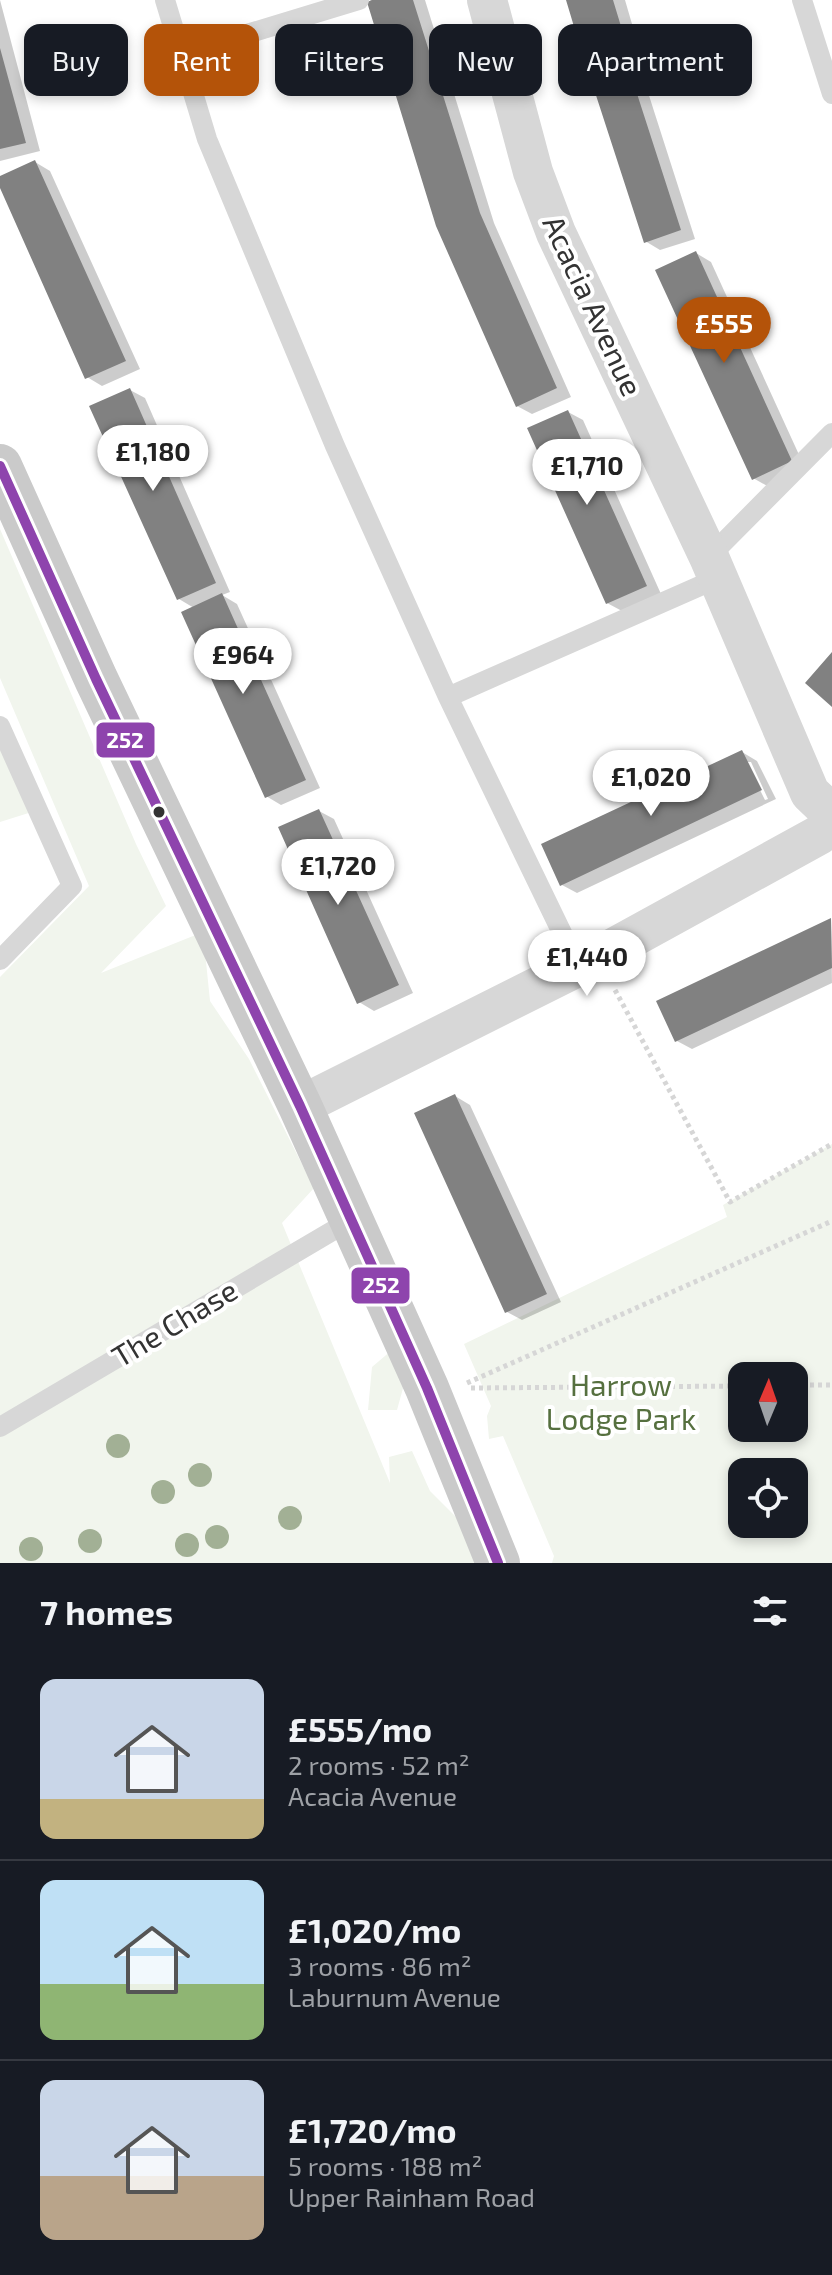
<!DOCTYPE html>
<html lang="en">
<head>
<meta charset="utf-8">
<style>
  :root { --surface:#171b24; --page:#242831; --text:#f1f3f6; --muted:#9ea1a6; --line:#363941; --accent:#b45309 }
  body { margin:0; font-family:"Exo 2",sans-serif; background:var(--page); color:var(--text); height:100vh; display:flex; flex-direction:column; font-size:30px; white-space:nowrap }
  * { box-sizing:border-box; margin:0 }
  p { font-size:26px; color:var(--muted) }
  .icon { flex:none; width:44px; height:44px; fill:none; stroke:currentColor; stroke-width:2; stroke-linecap:round; stroke-linejoin:round }
  .map { position:relative; height:1563px; overflow:hidden }
  .panel { display:flex; flex-direction:column; background:var(--surface); flex:1 }
  .panel>* { flex:none }
  .hud { position:absolute; left:24px; top:24px; width:784px; height:72px; display:flex; gap:16px }
  .needle { width:52px; rotate:2deg }
  .tools { position:absolute; left:728px; top:1362px; display:grid; gap:16px }
  .tools a { display:grid; place-items:center; width:80px; height:80px; border-radius:16px; background:var(--surface); box-shadow:0 4px 12px #0003; font-size:40px }
  .price { position:absolute; translate:-50% -68px; padding:0 18px; border-radius:28px; background:#fff; color:#222; font-size:26px; line-height:52px; filter:drop-shadow(0 2px 4px #0008) }
  .price::after { content:''; position:absolute; left:50%; top:48px; width:24px; height:18px; margin-left:-12px; background:inherit; clip-path:polygon(0 0,100% 0,50% 100%) }
  .price.current { background:var(--accent); color:#fff }
  ul { padding:0; list-style:none }
  li { display:flex; align-items:center; gap:24px; height:200px; padding:0 40px }
  li+li { border-top:2px solid var(--line) }
  li span { display:grid; place-items:center; flex:none; width:224px; height:160px; border-radius:16px; color:#555 }
  li>.icon { margin-inline-start:auto }
  span .icon { width:96px; height:96px; fill:#fffc; stroke-width:1 }
  li b { font-size:34px }
  h2 { display:flex; justify-content:space-between; align-items:center; height:96px; padding:0 40px; font-size:34px }
  .tag { padding:0 28px; border-radius:16px; background:var(--surface); box-shadow:0 4px 12px #0003; font-size:28px; line-height:72px }
  .tag.current { background:var(--accent); color:#fff }
  .map>svg:first-child { display:block }
  .green { fill:#f1f5ed; fill-rule:evenodd }
  .shadow { fill:#0003; fill-rule:evenodd }
  .building { fill:#818181 }
  .lines { fill:none; stroke-linecap:round; stroke-linejoin:round }
  .path { stroke:#d6d6d6; stroke-width:5; stroke-dasharray:4 4; stroke-linecap:butt }
  .lane { stroke:#d7d7d7; stroke-width:20 }
  .street { stroke:#d7d7d7; stroke-width:40 }
  .primary { stroke:#cacaca; stroke-width:44 }
  .bus-1-casing { stroke:#fff; stroke-width:16 }
  .bus-1 { stroke:#8e44ad; stroke-width:10 }
  .tree { fill:#a2b095 }
  .bus-dot { fill:#333; stroke:#fff; stroke-width:3 }
  .labels { text-anchor:middle; stroke-width:8; stroke-linejoin:round; paint-order:stroke }
  .street-label { font-size:30px; fill:#333; stroke:#fff }
  .park-label { font-size:30px; fill:#56703f; stroke:#fff }
  .line-badge { stroke:#fff; stroke-width:3 }
  .badge-label { font-size:22px; text-anchor:middle; font-weight:bold; fill:#fff }
</style>
</head>
<body>
<div class="map">
<svg width="832" height="1563" viewBox="0 0 832 1563">
  <rect width="100%" height="100%" fill="#fff"/>
  <!-- green -->
  <path class="green" d="M0,529L136,844L166,906L101,973L203,932L210,1001L249,1059L314,1188L282,1223L390,1483L389,1457L412,1451L430,1491L456,1517L478,1563H0V977L89,886L0,678Z
    M0,737L35,811L0,822Z
    M832,1144V1563H552L554,1556L503,1436L489,1439L487,1416L491,1406L464,1344L727,1217L723,1205ZM742,1376H794V1428H742ZM742,1472H794V1524H742Z
    M392,1350L405,1381L397,1410H368L372,1367Z"/>
  <!-- shadow -->
  <path class="shadow" d="M0,0L40,151L0,161Z
    M370,0H425L494,223L571,397L532,414L517,406L373,2Z
    M568,0H625L644,65L604,77L589,68Z
    M630,74L645,83L695,239L660,250L645,241Z
    M35,162L50,171L140,369L102,386L87,377L0,183V178Z
    M696,253L711,262L806,470L769,487L753,478Z
    M130,390L145,398L230,592L222,595L237,604L320,788L281,805L266,796L194,608L179,599Z
    M568,412L583,420L661,594L622,611L607,603Z
    M742,752L757,761L776,799L577,893L562,885ZM746,762H751L768,799L765,800Z
    M319,811L334,819L413,993L374,1011L359,1002Z
    M831,920L832,983L692,1049L677,1041Z
    M455,1096L470,1105L561,1302L522,1320L507,1312Z"/>
  <!-- building -->
  <path class="building" d="M372,0H413L480,213L557,388L516,407L436,226L367,2Z
    M566,0H613L630,56L587,70Z
    M0,48L26,143L0,149Z
    M630,72L681,230L644,243L592,83Z
    M35,160L126,361L85,379L0,188V176Z
    M696,251L792,461L752,480L655,270Z
    M130,388L216,583L177,600L89,406Z
    M568,410L647,586L606,604L527,428Z
    M222,593L306,780L265,798L181,612Z
    M832,652V707L805,683Z
    M742,750L762,790L560,886L541,844Z
    M319,809L399,985L357,1004L278,827Z
    M831,918L832,968L675,1042L656,1001Z
    M455,1094L547,1294L505,1313L414,1113Z"/>
  <g class="lines">
    <!-- path -->
    <path class="path" d="M615,990L730,1202L832,1144
      M467,1383L832,1221
      M794,1385H832
      M471,1388L742,1386"/>
    <!-- lane -->
    <path class="lane" d="M165,0L207,139L335,446L448,697L578,966
      M802,0L832,94
      M181,54L359,0
      M709,557L832,433
      M448,697L718,578
      M0,726L72,886L0,960
      M0,1427L351,1220"/>
    <!-- street -->
    <path class="street" d="M487,0L533,172L556,233L709,557L810,793L832,814
      M300,1106L597,957L819,835L832,825"/>
    <!-- primary -->
    <path class="primary" d="M0,466L96,679L300,1106L427,1388L498,1563"/>
    <defs>
      <path id="bus-1" d="M0,466L96,679L300,1106L427,1388L498,1563"/>
    </defs>
    <!-- bus-1 casing -->
    <use href="#bus-1" class="bus-1-casing"/>
    <!-- bus-1 -->
    <use href="#bus-1" class="bus-1"/>
  </g>
  <!-- trees -->
  <g class="tree">
    <circle cx="118" cy="1446" r="12"/>
    <circle cx="200" cy="1475" r="12"/>
    <circle cx="163" cy="1492" r="12"/>
    <circle cx="290" cy="1518" r="12"/>
    <circle cx="217" cy="1537" r="12"/>
    <circle cx="90" cy="1541" r="12"/>
    <circle cx="187" cy="1545" r="12"/>
    <circle cx="31" cy="1549" r="12"/>
  </g>
  <!-- markers -->
  <circle class="bus-dot" cx="159" cy="812" r="7"/>
  <g class="labels">
    <!-- street labels -->
    <g class="street-label">
      <text transform="translate(592 306) rotate(65)" y="10">Acacia Avenue</text>
      <text transform="translate(175 1324) rotate(-31)" y="10">The Chase</text>
    </g>
    <!-- park labels -->
    <g class="park-label">
      <text x="621" y="1396">Harrow<tspan x="621" dy="34">Lodge Park</tspan></text>
    </g>
  </g>
  <g class="line-badge">
    <rect x="95" y="721" width="61" height="38" rx="8" fill="#8e44ad"/>
    <rect x="350" y="1266" width="61" height="39" rx="8" fill="#8e44ad"/>
  </g>
  <g class="badge-label">
    <text x="125" y="748">252</text>
    <text x="381" y="1293">252</text>
  </g>
</svg>
<div class="tools">
<a><svg class="needle" viewBox="-14 -14 28 28"><path d="M0-13l5 13h-10z" fill="#e53935"/><path d="M0 13l5-13h-10z" fill="#9ea1a6"/></svg></a>
<a><svg class="icon" aria-label="locate" viewBox="0 0 24 24"><circle cx="12" cy="12" r="6"/><path d="M12 2v4M12 18v4M2 12h4M18 12h4"/></svg></a>
</div>
<b class="price current" style="left:724px;top:365px">£555</b>
<b class="price" style="left:153px;top:493px">£1,180</b>
<b class="price" style="left:587px;top:507px">£1,710</b>
<b class="price" style="left:243px;top:696px">£964</b>
<b class="price" style="left:651px;top:818px">£1,020</b>
<b class="price" style="left:338px;top:907px">£1,720</b>
<b class="price" style="left:587px;top:998px">£1,440</b>
<div class="hud">
<a class="tag">Buy</a>
<a class="tag current">Rent</a>
<a class="tag">Filters</a>
<a class="tag">New</a>
<a class="tag">Apartment</a>
</div>
</div>
<section class="panel">
<h2>7 homes<svg class="icon" aria-label="filters" viewBox="0 0 24 24"><path d="M4 7h16M4 17h16"/><circle cx="9" cy="7" r="2"/><circle cx="15" cy="17" r="2"/></svg></h2>
<ul>
<li><span style="background:linear-gradient(#c9d6e8 75%,#c2b280 0)"><svg class="icon" aria-label="home" viewBox="0 0 24 24"><path d="M3 11l9-7 9 7M6 9v11h12V9"/></svg></span><div><b>£555/mo</b><p>2 rooms · 52 m²</p><p>Acacia Avenue</p></div></li>
<li><span style="background:linear-gradient(#bfe0f5 65%,#8fb573 0)"><svg class="icon" aria-label="home" viewBox="0 0 24 24"><path d="M3 11l9-7 9 7M6 9v11h12V9"/></svg></span><div><b>£1,020/mo</b><p>3 rooms · 86 m²</p><p>Laburnum Avenue</p></div></li>
<li><span style="background:linear-gradient(#c9d6e8 60%,#b9a48a 0)"><svg class="icon" aria-label="home" viewBox="0 0 24 24"><path d="M3 11l9-7 9 7M6 9v11h12V9"/></svg></span><div><b>£1,720/mo</b><p>5 rooms · 188 m²</p><p>Upper Rainham Road</p></div></li>
</ul>
</section>
</body>
</html>
